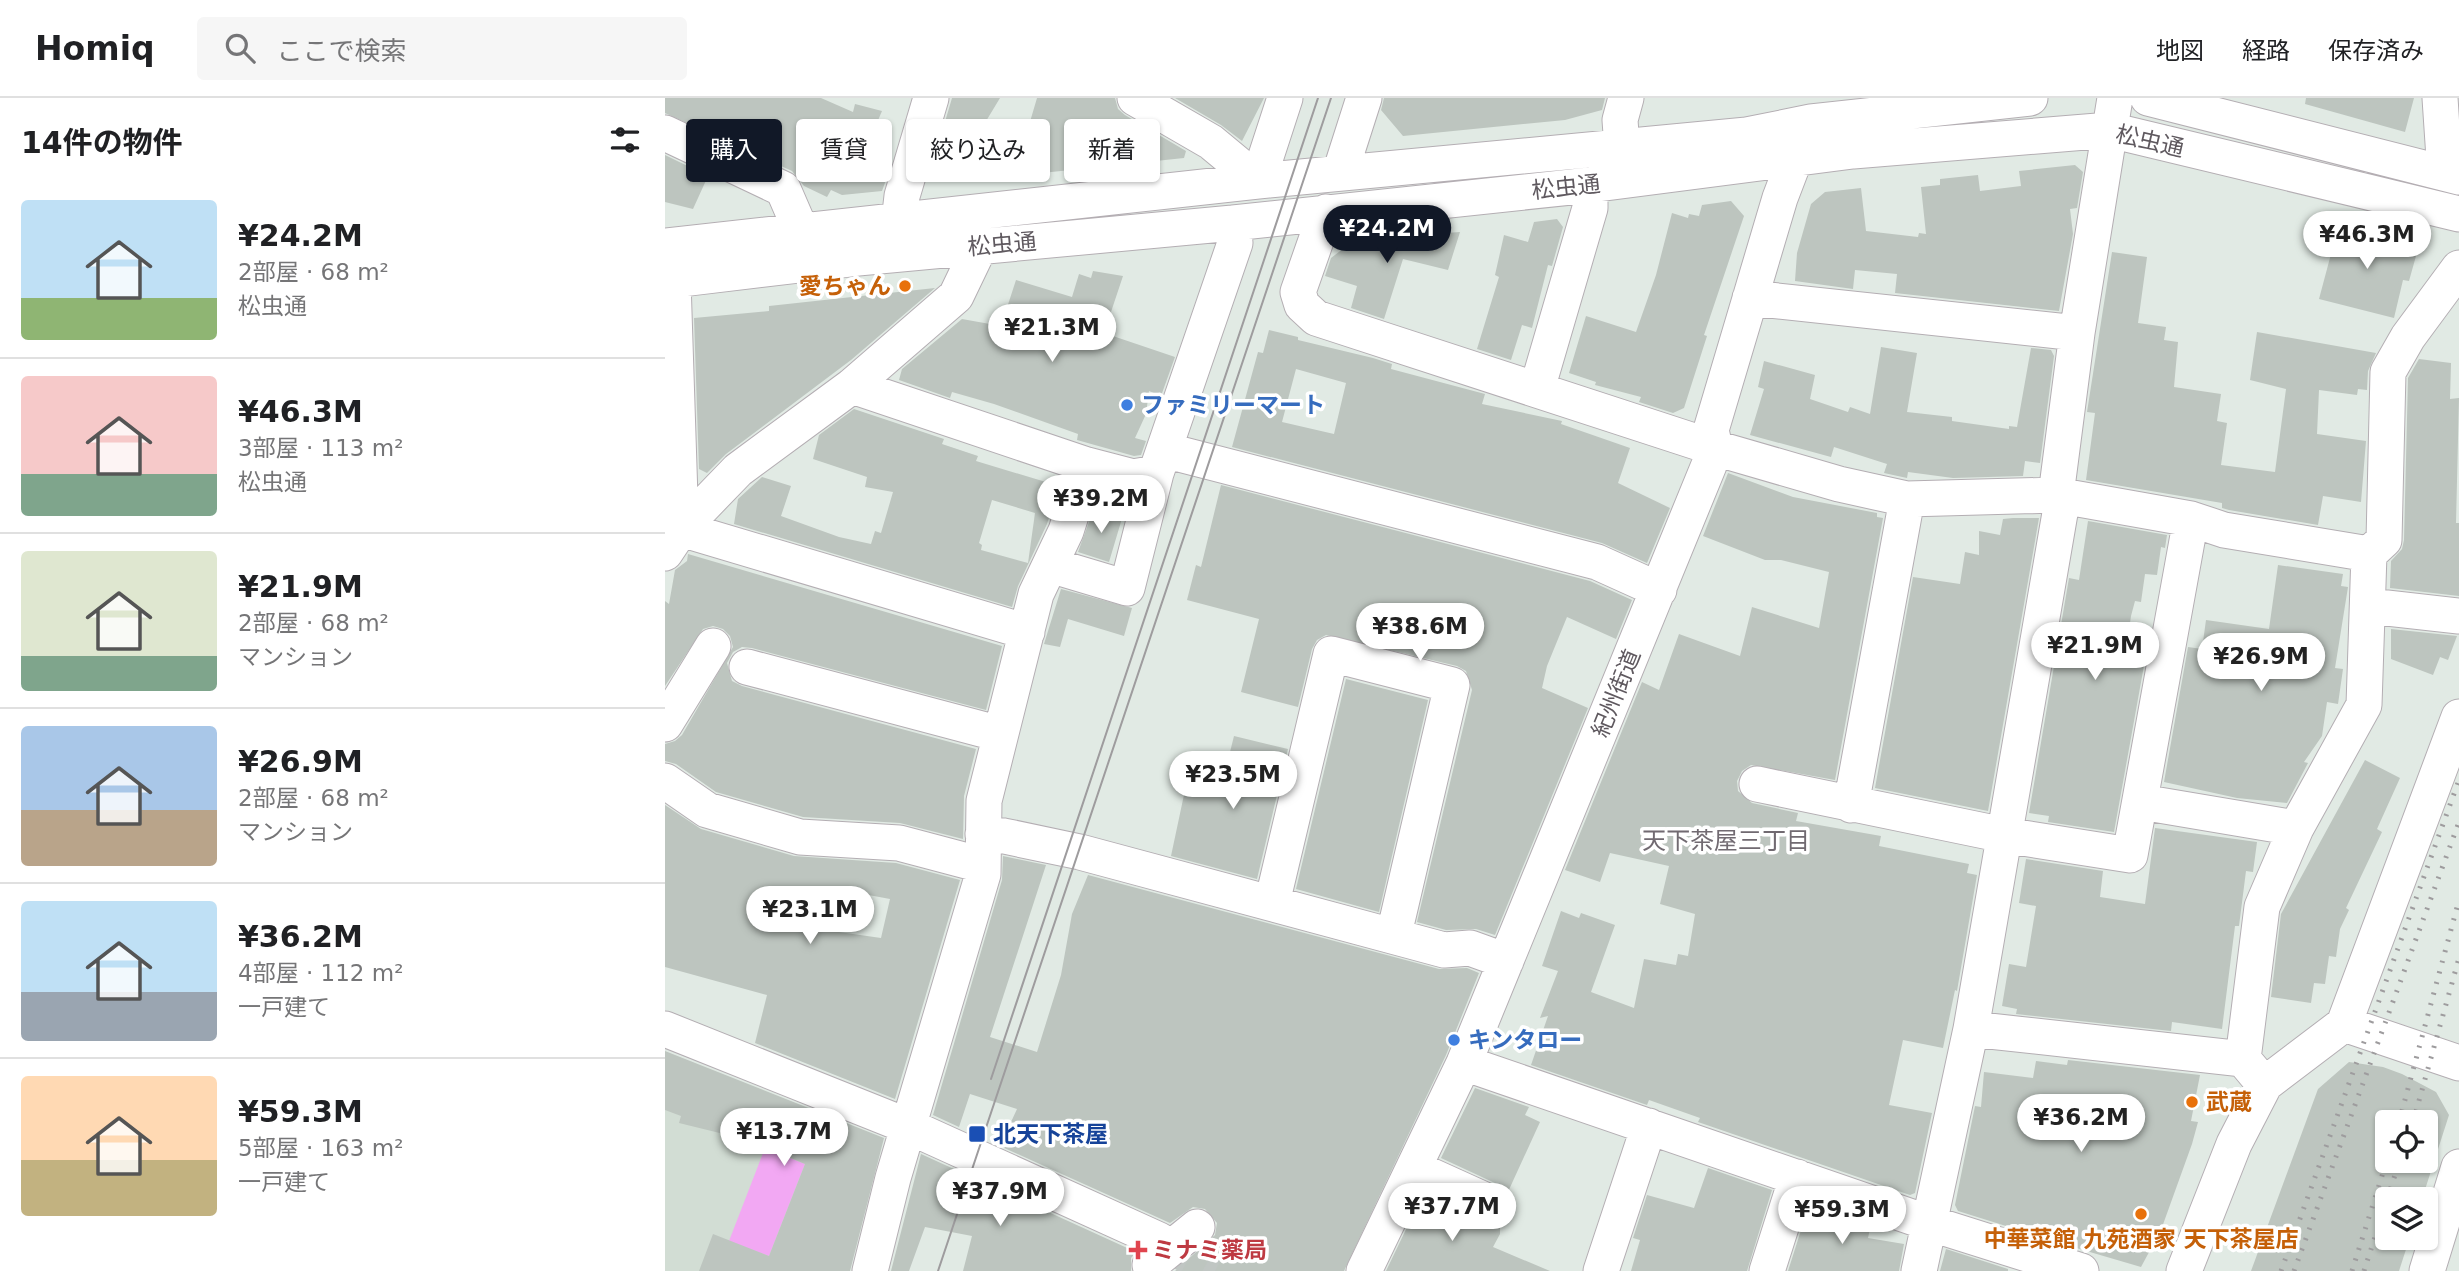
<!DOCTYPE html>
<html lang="ja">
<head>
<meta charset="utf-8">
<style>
  :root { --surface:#fff; --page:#f6f6f6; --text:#202124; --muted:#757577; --line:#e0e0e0; --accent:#111827 }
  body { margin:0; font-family:"DejaVu Sans","Noto Sans JP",sans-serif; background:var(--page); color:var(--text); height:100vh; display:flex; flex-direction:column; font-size:26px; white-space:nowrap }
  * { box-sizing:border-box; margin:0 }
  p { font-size:23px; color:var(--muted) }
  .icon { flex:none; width:38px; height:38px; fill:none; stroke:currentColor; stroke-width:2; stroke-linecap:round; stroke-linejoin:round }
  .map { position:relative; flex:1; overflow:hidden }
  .panel { display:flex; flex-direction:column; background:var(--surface); width:665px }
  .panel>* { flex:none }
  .hud { position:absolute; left:21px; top:21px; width:665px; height:63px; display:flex; gap:14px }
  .fabs { position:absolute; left:1710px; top:1012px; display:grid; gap:14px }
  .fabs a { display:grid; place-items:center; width:63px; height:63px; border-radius:7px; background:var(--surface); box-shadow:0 2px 5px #0004; font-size:35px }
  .price { position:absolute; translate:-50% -60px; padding:0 16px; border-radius:24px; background:#fff; color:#222; font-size:23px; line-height:46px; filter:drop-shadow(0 2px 4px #0008) }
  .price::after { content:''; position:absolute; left:50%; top:42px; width:21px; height:16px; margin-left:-10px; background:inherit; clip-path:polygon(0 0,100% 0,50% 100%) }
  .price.selected { background:var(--accent); color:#fff }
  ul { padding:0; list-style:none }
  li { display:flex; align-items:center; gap:21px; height:175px; padding:0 21px }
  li+li { border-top:2px solid var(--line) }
  li span { display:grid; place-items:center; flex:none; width:196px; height:140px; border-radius:7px; color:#555 }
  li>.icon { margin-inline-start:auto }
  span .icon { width:84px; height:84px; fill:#fffc; stroke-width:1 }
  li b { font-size:30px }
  h2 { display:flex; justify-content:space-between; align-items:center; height:84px; padding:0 21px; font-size:30px }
  .tag { padding:0 24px; border-radius:7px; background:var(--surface); box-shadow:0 2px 5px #0004; font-size:24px; line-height:63px }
  .tag.selected { background:var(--accent); color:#fff }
  header { display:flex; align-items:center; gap:42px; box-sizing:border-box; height:98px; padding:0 35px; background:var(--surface); border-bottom:2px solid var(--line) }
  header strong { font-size:33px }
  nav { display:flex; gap:38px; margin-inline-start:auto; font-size:24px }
  .search { width:490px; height:63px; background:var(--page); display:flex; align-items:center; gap:18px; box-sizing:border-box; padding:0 24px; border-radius:7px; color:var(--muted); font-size:26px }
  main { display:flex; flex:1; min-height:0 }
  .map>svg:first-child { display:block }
  .education { fill:#d2ddd4 }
  .water { fill:#f2a8f3 }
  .building { fill:#bdc5bf; fill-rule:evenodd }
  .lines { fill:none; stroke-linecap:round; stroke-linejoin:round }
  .minor-tunnel { stroke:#c0c6c3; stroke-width:35; stroke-dasharray:35 18; stroke-linecap:butt }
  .minor-casing { stroke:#b4aeb3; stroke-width:37 }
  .minor { stroke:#fff; stroke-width:35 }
  .tram { stroke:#9e9c9e; stroke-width:2 }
  .rail { stroke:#9e9c9e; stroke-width:5; stroke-dasharray:2 9; stroke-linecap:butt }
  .food-dot { fill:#e8710a; stroke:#fff; stroke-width:2.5 }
  .shop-dot { fill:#3f7fe0; stroke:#fff; stroke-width:2.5 }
  .transit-dot { fill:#1a4fb4; stroke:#fff; stroke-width:2.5 }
  .health-dot { fill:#e0444e; stroke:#fff; stroke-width:2.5 }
  .labels { text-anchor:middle; stroke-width:7; stroke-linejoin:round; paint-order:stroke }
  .street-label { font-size:23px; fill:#5f595f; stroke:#fff }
  .food-label { font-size:23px; font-weight:bold; fill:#c56008; stroke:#fff; text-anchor:end }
  .shop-label { font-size:23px; font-weight:bold; fill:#366cbe; stroke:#fff; text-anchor:start }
  .transit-label { font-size:23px; font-weight:bold; fill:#164399; stroke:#fff; text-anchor:start }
  .health-label { font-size:23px; font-weight:bold; fill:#be3a42; stroke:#fff; text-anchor:start }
  .neighbourhood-label { font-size:24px; fill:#716a71; stroke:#fff }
</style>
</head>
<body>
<header>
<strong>Homiq</strong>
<div class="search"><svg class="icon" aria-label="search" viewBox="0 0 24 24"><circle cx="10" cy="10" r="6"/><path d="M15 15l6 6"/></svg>ここで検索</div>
<nav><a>地図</a><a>経路</a><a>保存済み</a></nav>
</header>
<main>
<section class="panel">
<h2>14件の物件<svg class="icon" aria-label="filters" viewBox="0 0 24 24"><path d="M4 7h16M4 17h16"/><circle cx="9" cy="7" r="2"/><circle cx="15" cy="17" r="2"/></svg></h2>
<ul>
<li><span style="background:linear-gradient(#bfe0f5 70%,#8fb573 0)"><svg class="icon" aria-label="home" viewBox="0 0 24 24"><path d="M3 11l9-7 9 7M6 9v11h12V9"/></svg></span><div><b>¥24.2M</b><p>2部屋 · 68 m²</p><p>松虫通</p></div></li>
<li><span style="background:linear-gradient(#f6c9c9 70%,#7fa58c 0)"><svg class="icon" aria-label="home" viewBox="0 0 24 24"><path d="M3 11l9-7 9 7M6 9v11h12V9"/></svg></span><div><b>¥46.3M</b><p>3部屋 · 113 m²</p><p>松虫通</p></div></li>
<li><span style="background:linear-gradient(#dfe7d0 75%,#7fa58c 0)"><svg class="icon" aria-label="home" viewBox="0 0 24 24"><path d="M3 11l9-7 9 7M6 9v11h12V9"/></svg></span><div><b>¥21.9M</b><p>2部屋 · 68 m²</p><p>マンション</p></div></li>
<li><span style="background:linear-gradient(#a9c7e8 60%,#b9a48a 0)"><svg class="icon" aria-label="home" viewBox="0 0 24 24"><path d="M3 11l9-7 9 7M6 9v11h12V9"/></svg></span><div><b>¥26.9M</b><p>2部屋 · 68 m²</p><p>マンション</p></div></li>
<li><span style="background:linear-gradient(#bfe0f5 65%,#9aa5b1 0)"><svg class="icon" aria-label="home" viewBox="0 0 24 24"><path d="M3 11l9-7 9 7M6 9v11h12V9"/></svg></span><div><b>¥36.2M</b><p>4部屋 · 112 m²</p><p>一戸建て</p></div></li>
<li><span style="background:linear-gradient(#ffd9b3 60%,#c2b280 0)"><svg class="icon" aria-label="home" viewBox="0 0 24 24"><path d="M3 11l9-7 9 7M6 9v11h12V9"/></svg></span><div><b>¥59.3M</b><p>5部屋 · 163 m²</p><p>一戸建て</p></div></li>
</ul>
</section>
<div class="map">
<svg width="1794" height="1173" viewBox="0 0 1794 1173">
  <rect width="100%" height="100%" fill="#e1eae4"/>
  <!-- education -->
  <path class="education" d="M0,987L180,1044L140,1173H0Z"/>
  <!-- water -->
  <path class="water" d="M100,1050L140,1066L104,1158L64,1143Z"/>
  <!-- building -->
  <path class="building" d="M0,0H156L188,14L190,6L217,13L202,48L209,50L201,74L221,82L217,93L177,97L166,92L162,99L139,88L127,73L0,15Z
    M287,0H335L306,48L314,52L305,83L285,77L283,84L264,78Z
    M372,0H450L453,11L460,17L521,53L519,60L349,78Z
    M510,0H599L577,43L556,27Z
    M719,0H940L937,12L900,22L738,38L716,12Z
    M1641,0H1749L1740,34L1640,6Z
    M0,57L43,78L28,111L0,104Z
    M1410,67L1418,74L1412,110L1405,111L1408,136L1394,213L1230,195L1232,176L1190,172L1188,191L1130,183L1132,155L1146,106L1160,94L1196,90L1201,133L1253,139L1254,135L1261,136L1256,89L1275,87V81L1313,77L1315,93L1356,88L1354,73Z
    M1066,103L1079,118L1039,237L1042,238L1019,310L1008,315L974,304L976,299L930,287L931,284L904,275L921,218L971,234L991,177L1007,115L1023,120L1024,116L1034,118L1037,107Z
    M892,121L898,129L887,168L883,167L867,230L857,227L846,262L812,251L834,179L830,177L839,137L863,144L869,124Z
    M1674,126L1748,144L1745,157L1751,158L1744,183L1738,182L1729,220L1654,201Z
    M795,134L783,172L738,161L719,221L686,210L692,188L660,178L666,160L683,147L682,142Z
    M1447,154L1482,159L1473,225L1501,229L1499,242L1513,244L1509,289L1556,296L1552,323L1562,325L1556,367L1610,374L1621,291L1585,282L1592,234L1711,255L1703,273L1702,292L1693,291L1692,297L1654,292L1652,336L1701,343L1696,404L1658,398L1653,427L1564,412L1557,410V405L1421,382L1430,315L1422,314Z
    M428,173L458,178L439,235L510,259L496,298L484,293L481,316L470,340L481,343L476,357L469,358L412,342L413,336L329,306L287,294L285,300L234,282L237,271L297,221L336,228L351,182L407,199L414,176L426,180Z
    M270,190L186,262L61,356L42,375L34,371L29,220L104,213V208Z
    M604,232L633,239V242L708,260L727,266L726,271L820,296L817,306L897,323L896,326L965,350L953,385L1005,410L982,465L937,445L567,349L593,254L598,255ZM631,271L681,285L669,336L617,324Z
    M1216,249L1252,255L1242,314L1287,319V323L1344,331V328L1352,329L1366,250L1386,252L1389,258L1375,365L1360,363L1358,378L1288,380L1243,374L1242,380L1219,375L1222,366L1169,349L1166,359L1085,337L1099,291L1093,289L1099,263L1150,277L1145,301L1183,314L1185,309L1205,316Z
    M1754,261L1786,265L1785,301L1794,300L1791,425H1794V498L1725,490L1726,463L1737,451L1739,442L1743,280Z
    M189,311L279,341L277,346L313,358L311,363L394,388L382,426L353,488L347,509L69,426L73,401L97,379L126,388L116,418L174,439L206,446L210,433L216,435L228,394L200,389L202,379L148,361L154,337ZM327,402L370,415L363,465L316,452L317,447L314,445Z
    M1063,375L1128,399L1212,415V419L1218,420L1170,682L1086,667L1077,673L1072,683L1073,693L1087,705L1133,715L1131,723L1216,738L1214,748L1304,766L1302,775L1312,777L1292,893L1290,892L1278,950L1238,942L1224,1007L1267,1015L1250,1095L1245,1097L1033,1024L1035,1020L984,1002L982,1007L866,967L883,918L875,920L893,873L877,868L896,813L914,820L916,815L950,827L926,894L969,910L979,861L1011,867L1013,856L1023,858L1030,816L995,806L1004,768L945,755L935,784L900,772L977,584L994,592L1014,536L1075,558L1087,509L1154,530L1164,474L1116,462H1100L1038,438Z
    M556,387L925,483L967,502L951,541L902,519L882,568L877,590L923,610L830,837L811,831L781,832L752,824L807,592L801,573L792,568L661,537L652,542L647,551L633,609L576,594L594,521L522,502L531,467L536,469Z
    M429,410L458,417L444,464L413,454Z
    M1348,420H1374L1323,713L1210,690L1248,479L1295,486L1300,454L1314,457V433L1335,437L1338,421Z
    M1423,423L1502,437L1500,450L1496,449L1492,477L1480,476L1476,504L1470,503L1466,518L1460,559L1480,562L1449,734L1383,724L1384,718L1364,715L1404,480L1414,482Z
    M23,456L337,548L321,612L87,550L77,549L68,554L62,565L67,583L77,588L311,651L299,698L298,741L235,725L138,719L51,694L11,666L0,663V646L10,643L17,637L68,549L65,538L58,531L48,528L38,531L0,588V503L4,506L10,472L22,463Z
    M1613,467L1678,476L1676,488L1683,489L1670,570L1678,571L1673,606L1662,604L1657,638L1639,664L1643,665L1622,705L1572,700L1499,684L1523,549L1537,551L1541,522L1604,531Z
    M396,491L467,510L459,538L403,521L395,549L379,546Z
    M1726,531L1792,538L1783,562L1775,559L1768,577L1726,561Z
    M681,581L763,602L714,814L631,791Z
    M569,638L623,651L592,781L506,758L520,692L550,698L555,672L560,674Z
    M1700,662L1735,680L1712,731L1717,734L1681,810L1684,812L1675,831L1671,859L1664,858L1660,886L1649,885L1646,905L1606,899L1616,816Z
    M0,707L36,731L129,758L231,765L295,782L230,1001L90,945L102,897L0,869ZM182,793L225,801L216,840L174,834Z
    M1490,730L1592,744L1588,774L1581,773L1574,828H1570L1557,931L1507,924L1506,933L1351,916L1352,911L1337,908L1344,866L1361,869L1371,808L1354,805L1361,761L1438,773L1435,799L1480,806Z
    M338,758L381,767L325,939L372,954L396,877L407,816L423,777L774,871L802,870L814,875L781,957L679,1173H510L550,1137L552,1125L540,1111L528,1109L505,1125L335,1048L352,1011L305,996L294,1029L268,1017L337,782Z
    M0,953L219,1040L185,1173H34L48,1136L104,1158L140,1066L83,1042L14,1025L16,1018L0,1012Z
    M1403,962L1535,977L1526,1023L1533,1024L1527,1046L1496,1132L1476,1169L1384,1142L1373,1125L1357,1133L1293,1113L1290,1107L1310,1008L1316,1009L1319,974L1368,980L1371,963L1402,967Z
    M1684,964L1718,969L1737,976L1771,994L1784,1017L1757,1101H1722V1139H1745L1734,1173H1586L1653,991ZM1722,1024H1760V1062H1722Z
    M810,990L864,1009L860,1017L875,1024L842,1096L832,1086L776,1060Z
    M256,1056L471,1154L466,1160V1173H298L307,1138L260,1129L244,1173H226Z
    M1043,1070L1107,1092L1082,1173H966L975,1142L968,1140L982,1097L1029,1110Z
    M758,1096L816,1122L835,1127V1136L828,1149L885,1173H721Z
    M1144,1107L1161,1111L1160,1115L1206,1126L1203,1140L1239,1146L1234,1173H1123Z
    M1281,1151L1343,1171V1173H1275Z"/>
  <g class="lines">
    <!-- minor-tunnel -->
    <path class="minor-tunnel" d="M494,1142L550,1173"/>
    <defs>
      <path id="minor" d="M470,0L546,44L593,83L620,0
        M1483,0L1794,79
        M1775,0L1780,75
        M0,35L118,91L137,135
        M957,50L955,22L961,0
        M675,75L699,0
        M661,114L633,194L637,207L651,220L1050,350L1174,386L1242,401L1391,397L1526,421L1559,432L1704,456
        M0,148L593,83L1082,37L1146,24L1365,0
        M0,183L193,160L568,125L925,87L1188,53L1445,32L1794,116
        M8,183L16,431
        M1085,200L1412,235
        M187,288L422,367L468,379L491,375
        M872,291L925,110V87
        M499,352L932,464L994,492
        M16,431L362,534
        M0,455L16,431L73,372L187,288L291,198L315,148L234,124L237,98L266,0
        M385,467L462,490L491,375L570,145L568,125
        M1704,508L1794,518
        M82,569L335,636
        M0,626L48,548
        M0,683L42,712L135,739L234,745L317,767
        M1092,686L1339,737L1465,757L1526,421
        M1476,704L1631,730
        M1186,707L1242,401
        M318,736L339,738L415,754L779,852L805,850L841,863
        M607,805L666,556L787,587L729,836
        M1679,926L1794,965
        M0,931L245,1029L494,1142
        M1306,931L1578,961L1593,979
        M1578,961L1597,809L1631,730L1699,607L1704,456L1719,442L1723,274L1743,239L1794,170
        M799,965L1264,1125L1416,1173
        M749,1070L824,1104
        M485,1167L532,1129
        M205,1173L228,1080L318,776L319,703L371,496L401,433L422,367
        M699,1173L799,965L1044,367L1050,350L1046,332L1115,100L1136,45
        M936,1173L984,1028
        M1102,1173L1132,1079
        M1254,1173L1306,931L1395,415L1391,397L1412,235L1450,0
        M1519,1173L1569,1046L1600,986L1679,926L1794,619
        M1762,1173L1794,1069"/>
    </defs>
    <!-- minor casing -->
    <use href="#minor" class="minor-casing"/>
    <!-- minor -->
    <use href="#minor" class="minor"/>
    <!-- tram -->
    <path class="tram" d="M326,981L653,0
      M273,1173L666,0"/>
    <!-- rail -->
    <path class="rail" d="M1734,1024L1794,802
      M1748,1024L1794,860
      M1722,1101L1735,1062
      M1616,1173L1794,682
      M1629,1173L1794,724
      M1687,1173L1722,1062
      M1699,1173L1722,1102"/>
  </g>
  <!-- markers -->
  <g class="food-dot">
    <circle cx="240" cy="188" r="7"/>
    <circle cx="1527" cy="1004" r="7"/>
    <circle cx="1476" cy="1116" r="7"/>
  </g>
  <g class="shop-dot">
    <circle cx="462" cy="307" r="7"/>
    <circle cx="789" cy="942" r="7"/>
  </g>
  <rect class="transit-dot" x="303" y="1027" width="18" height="18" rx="3.5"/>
  <path class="health-dot" d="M469.5 1141.5h7v7h7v7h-7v7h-7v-7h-7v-7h7z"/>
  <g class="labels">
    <!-- street labels -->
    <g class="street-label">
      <text transform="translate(1485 43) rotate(13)" y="8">松虫通</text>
      <text transform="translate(901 89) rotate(-6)" y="8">松虫通</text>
      <text transform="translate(337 146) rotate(-5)" y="8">松虫通</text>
      <text transform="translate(951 595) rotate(-68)" y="8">紀州街道</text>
    </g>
    <!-- food labels -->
    <g class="food-label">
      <text x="226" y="196">愛ちゃん</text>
      <text x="1541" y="1012" text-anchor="start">武蔵</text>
      <text x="1476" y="1149" text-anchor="middle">中華菜館 九苑酒家 天下茶屋店</text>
    </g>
    <!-- shop labels -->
    <g class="shop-label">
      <text x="476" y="315">ファミリーマート</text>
      <text x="803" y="950">キンタロー</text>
    </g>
    <!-- transit labels -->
    <g class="transit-label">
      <text x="328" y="1044">北天下茶屋</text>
    </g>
    <!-- health labels -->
    <g class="health-label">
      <text x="487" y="1160">ミナミ薬局</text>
    </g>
    <!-- neighbourhood labels -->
    <g class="neighbourhood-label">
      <text x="1061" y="751">天下茶屋三丁目</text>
    </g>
  </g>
</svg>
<div class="fabs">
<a><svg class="icon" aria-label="locate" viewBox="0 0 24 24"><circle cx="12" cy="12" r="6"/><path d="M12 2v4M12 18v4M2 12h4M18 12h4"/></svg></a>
<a><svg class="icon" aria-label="layers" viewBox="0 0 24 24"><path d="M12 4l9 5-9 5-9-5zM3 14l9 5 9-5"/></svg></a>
</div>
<b class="price selected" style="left:722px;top:167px">¥24.2M</b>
<b class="price" style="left:1702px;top:173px">¥46.3M</b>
<b class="price" style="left:387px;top:266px">¥21.3M</b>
<b class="price" style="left:436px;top:437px">¥39.2M</b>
<b class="price" style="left:755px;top:565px">¥38.6M</b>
<b class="price" style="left:1430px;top:584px">¥21.9M</b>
<b class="price" style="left:1596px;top:595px">¥26.9M</b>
<b class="price" style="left:568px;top:713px">¥23.5M</b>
<b class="price" style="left:145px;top:848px">¥23.1M</b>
<b class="price" style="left:1416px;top:1056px">¥36.2M</b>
<b class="price" style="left:119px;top:1070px">¥13.7M</b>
<b class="price" style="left:335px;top:1130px">¥37.9M</b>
<b class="price" style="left:787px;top:1145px">¥37.7M</b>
<b class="price" style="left:1177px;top:1148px">¥59.3M</b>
<div class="hud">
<a class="tag selected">購入</a>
<a class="tag">賃貸</a>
<a class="tag">絞り込み</a>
<a class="tag">新着</a>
</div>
</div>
</main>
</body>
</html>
